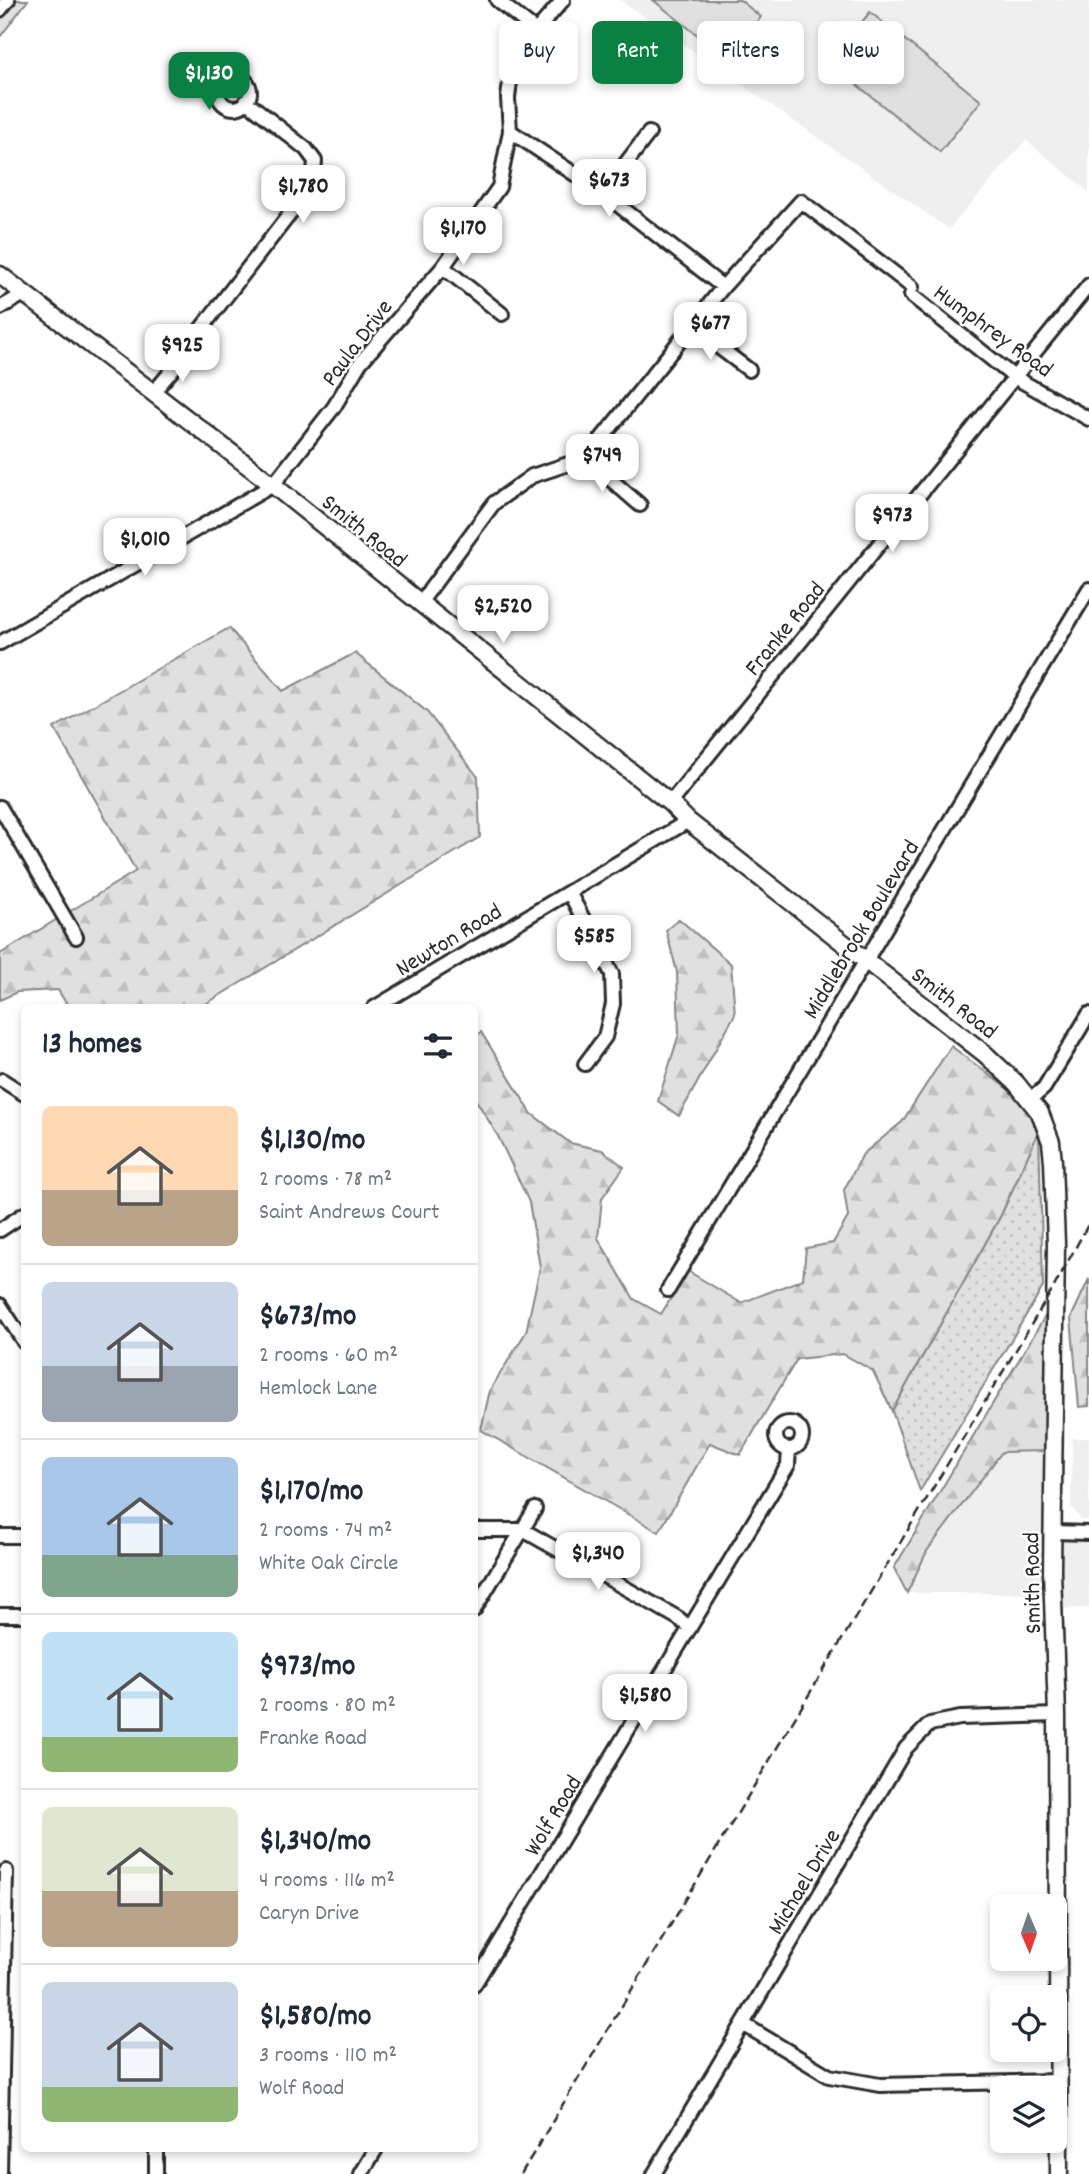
<!DOCTYPE html>
<html lang="en">
<head>
<meta charset="utf-8">
<style>
  :root { --surface:#fff; --page:#f6f6f7; --text:#1f2937; --muted:#747a83; --line:#e0e1e3; --accent:#0b8043 }
  body { margin:0; font-family:Dekko,sans-serif; background:var(--page); color:var(--text); height:100vh; display:flex; flex-direction:column; font-size:26px; white-space:nowrap }
  * { box-sizing:border-box; margin:0 }
  p { font-size:23px; color:var(--muted) }
  .icon { flex:none; width:38px; height:38px; fill:none; stroke:currentColor; stroke-width:2; stroke-linecap:round; stroke-linejoin:round }
  .map { position:relative; flex:1; overflow:hidden }
  .sheet { position:absolute; left:21px; top:1004px; width:457px; height:1148px; display:flex; flex-direction:column; background:var(--surface); border-radius:10px; box-shadow:0 4px 10px #0003 }
  .sheet>* { flex:none }
  .hud { position:absolute; left:499px; top:21px; width:485px; height:63px; display:flex; gap:14px }
  .needle { width:46px; rotate:178deg }
  .tools { position:absolute; left:990px; top:1894px; display:grid; gap:14px }
  .tools a { display:grid; place-items:center; width:77px; height:77px; border-radius:10px; background:var(--surface); box-shadow:0 4px 10px #0003; font-size:35px }
  .price { position:absolute; translate:-50% -60px; padding:0 16px; border-radius:14px; background:#fff; color:#222; font-size:23px; line-height:46px; filter:drop-shadow(0 2px 4px #0008) }
  .price::after { content:''; position:absolute; left:50%; top:42px; width:21px; height:16px; margin-left:-10px; background:inherit; clip-path:polygon(0 0,100% 0,50% 100%) }
  .price.current { background:var(--accent); color:#fff }
  ul { padding:0; list-style:none }
  li { display:flex; align-items:center; gap:21px; height:175px; padding:0 21px }
  li+li { border-top:2px solid var(--line) }
  li span { display:grid; place-items:center; flex:none; width:196px; height:140px; border-radius:10px; color:#555 }
  li>.icon { margin-inline-start:auto }
  span .icon { width:84px; height:84px; fill:#fffc; stroke-width:1 }
  li b { font-size:30px }
  h2 { display:flex; justify-content:space-between; align-items:center; height:84px; padding:0 21px; font-size:30px }
  .chip { padding:0 24px; border-radius:10px; background:var(--surface); box-shadow:0 4px 10px #0003; font-size:24px; line-height:63px }
  .chip.current { background:var(--accent); color:#fff }
  .map>svg:first-child { display:block }
  .built { fill:#efefef }
  .grass { fill:url(#grass-dots); stroke:#868686; stroke-width:2 }
  .forest { fill:url(#forest-firs); stroke:#868686; stroke-width:2 }
  .green { fill:#e0e0e0; stroke:#868686; stroke-width:2 }
  .lines { fill:none; stroke-linecap:round; stroke-linejoin:round }
  .minor-casing { stroke:#2b2b2b; stroke-width:18 }
  .major-casing { stroke:#2b2b2b; stroke-width:21 }
  .minor { stroke:#fff; stroke-width:12 }
  .major { stroke:#fff; stroke-width:16 }
  .rail { stroke:#2b2b2b; stroke-width:2.5; stroke-dasharray:10 5; stroke-linecap:butt }
  .labels { text-anchor:middle; stroke-width:5; stroke-linejoin:round; paint-order:stroke }
  .street-label { font-size:24px; fill:#2b2b2b; stroke:#fff }
</style>
</head>
<body>
<div class="map">
<svg width="1089" height="2174" viewBox="0 0 1089 2174">
  <defs>
    <pattern id="grass-dots" width="8" height="8" patternUnits="userSpaceOnUse" patternTransform="scale(1.75)"><rect width="8" height="8" fill="#e0e0e0"/><path d="M2 2h.1M6 6h.1" fill="none" stroke="#c0c0c0" stroke-width="1.8" stroke-linecap="round"/></pattern>
    <pattern id="forest-firs" width="22" height="20" patternUnits="userSpaceOnUse" patternTransform="scale(1.75)"><rect width="22" height="20" fill="#e0e0e0"/><path d="M5 1l3.5 6h-7zM16 11l3.5 6h-7z" fill="#c0c0c0"/></pattern>
  </defs>
  <rect width="100%" height="100%" fill="#fff"/>
  <filter id="ink" filterUnits="userSpaceOnUse"><feTurbulence type="fractalNoise" baseFrequency=".0143" numOctaves="2"/><feDisplacementMap in="SourceGraphic" scale="14" xChannelSelector="R" yChannelSelector="G"/><feConvolveMatrix kernelMatrix="1 2 1 2 8 2 1 2 1" color-interpolation-filters="sRGB"/></filter>
  <g filter="url(#ink)">
    <!-- built -->
    <path class="built" d="M620,0H1089V192L1026,140L949,229Z
      M1072,1438H1089V1520H1081L1071,1507Z
      M1055,1451L1058,1538H1089V1608L1048,1609L1047,1593H907L927,1551L1002,1452Z"/>
    <!-- grass -->
    <path class="grass" d="M1039,1131L1043,1287L920,1491L892,1411L1001,1215Z"/>
    <!-- forest -->
    <path class="forest" d="M229,628L283,691L355,653L427,712L478,777L480,837L199,1008H69L58,990L17,992L0,1000V954L136,871L54,728Z
      M679,919L731,964L735,1014L679,1116L658,1101L679,1034L677,972L666,930Z
      M481,1032L532,1114L570,1143L602,1150L624,1167L602,1198L598,1238L634,1299L661,1314L688,1271L741,1303L803,1279L806,1248L833,1243L848,1217L844,1190L863,1154L902,1122L951,1046L1033,1108L1039,1131L1001,1215L892,1411L873,1371L843,1354L797,1359L740,1455L710,1443L659,1532L481,1430L490,1390L526,1332L540,1267L529,1202L498,1136L474,1097V1037Z
      M1089,1279V1406L1079,1407L1071,1318Z
      M1047,1313V1451L1002,1452L927,1551L907,1593L894,1568Z"/>
    <!-- green -->
    <path class="green" d="M0,0H28L0,37Z
      M653,0H740L761,17L728,59Z
      M870,12L981,101L940,152L829,62Z"/>
    <g class="lines">
      <defs>
        <path id="minor" d="M497,0L536,31
          M0,10L8,0
          M218 92a16 16 0 1 1 32 0a16 16 0 1 1-32 0Z
          M510,131L603,193L723,287
          M603,193L649,133
          M443,267L502,314
          M911,295L1014,377L1089,419
          M0,308L24,294
          M692,327L749,370
          M153,393L174,368L180,356L313,184L315,161L306,149L246,101
          M586,458L640,505
          M420,603L494,503L532,476L586,458L723,287L801,201L912,287
          M0,643L273,485L334,407L360,363L443,267L499,187L510,131L508,98L512,65L536,31L563,0
          M670,803L1089,285
          M0,807L76,937
          M569,892L612,974L613,1004L605,1037L585,1064
          M374,1008L688,821
          M2,1080L24,1094
          M1030,1100L1044,1088L1089,1014
          M0,1230L24,1214
          M668,1290L1089,589
          M0,1305L24,1342
          M776 1436a13 13 0 1 1 26 0a13 13 0 1 1-26 0Z
          M474,1530H523L678,1618L690,1628
          M1053,1532L1089,1533
          M0,1536H24
          M474,1610L535,1509
          M0,1615H24
          M474,1985L788,1465L789,1449
          M743,2024L829,2076L880,2085L1057,2081
          M0,2173L6,1871
          M156,2174V2149
          M361,2174L376,2149
          M654,2174L906,1748L930,1724L960,1718L1057,1715"/>
        <path id="major" d="M0,275L273,485L670,803L688,821L985,1054L1016,1083L1040,1113L1051,1142L1053,1162L1056,1244L1052,1571L1057,1715L1059,2174"/>
      </defs>
      <!-- minor casing -->
      <use href="#minor" class="minor-casing"/>
      <!-- major casing -->
      <use href="#major" class="major-casing"/>
      <!-- minor -->
      <use href="#minor" class="minor"/>
      <!-- major -->
      <use href="#major" class="major"/>
      <!-- rail -->
      <path class="rail" d="M521,2174L1055,1285L1089,1223"/>
    </g>
  </g>
  <g class="labels">
    <!-- street labels -->
    <g class="street-label">
      <text transform="translate(994 330) rotate(36)" y="8">Humphrey Road</text>
      <text transform="translate(356 342) rotate(-53)" y="8">Paula Drive</text>
      <text transform="translate(365 530) rotate(39)" y="8">Smith Road</text>
      <text transform="translate(784 628) rotate(-51)" y="8">Franke Road</text>
      <text transform="translate(860 929) rotate(-59)" y="8">Middlebrook Boulevard</text>
      <text transform="translate(448 939) rotate(-31)" y="8">Newton Road</text>
      <text transform="translate(955 1002) rotate(38)" y="8">Smith Road</text>
      <text transform="translate(1031 1583) rotate(-91)" y="8">Smith Road</text>
      <text transform="translate(552 1815) rotate(-59)" y="8">Wolf Road</text>
      <text transform="translate(803 1881) rotate(-59)" y="8">Michael Drive</text>
    </g>
  </g>
</svg>
<div class="tools">
<a><svg class="needle" viewBox="-14 -14 28 28"><path d="M0-13l5 13h-10z" fill="#e53935"/><path d="M0 13l5-13h-10z" fill="#747a83"/></svg></a>
<a><svg class="icon" aria-label="locate" viewBox="0 0 24 24"><circle cx="12" cy="12" r="6"/><path d="M12 2v4M12 18v4M2 12h4M18 12h4"/></svg></a>
<a><svg class="icon" aria-label="layers" viewBox="0 0 24 24"><path d="M12 4l9 5-9 5-9-5zM3 14l9 5 9-5"/></svg></a>
</div>
<b class="price current" style="left:209px;top:112px">$1,130</b>
<b class="price" style="left:609px;top:219px">$673</b>
<b class="price" style="left:303px;top:225px">$1,780</b>
<b class="price" style="left:463px;top:267px">$1,170</b>
<b class="price" style="left:710px;top:362px">$677</b>
<b class="price" style="left:182px;top:384px">$925</b>
<b class="price" style="left:602px;top:494px">$749</b>
<b class="price" style="left:892px;top:554px">$973</b>
<b class="price" style="left:145px;top:578px">$1,010</b>
<b class="price" style="left:503px;top:645px">$2,520</b>
<b class="price" style="left:594px;top:975px">$585</b>
<b class="price" style="left:598px;top:1592px">$1,340</b>
<b class="price" style="left:645px;top:1734px">$1,580</b>
<div class="hud">
<a class="chip">Buy</a>
<a class="chip current">Rent</a>
<a class="chip">Filters</a>
<a class="chip">New</a>
</div>
<section class="sheet">
<h2>13 homes<svg class="icon" aria-label="filters" viewBox="0 0 24 24"><path d="M4 7h16M4 17h16"/><circle cx="9" cy="7" r="2"/><circle cx="15" cy="17" r="2"/></svg></h2>
<ul>
<li><span style="background:linear-gradient(#ffd9b3 60%,#b9a48a 0)"><svg class="icon" aria-label="home" viewBox="0 0 24 24"><path d="M3 11l9-7 9 7M6 9v11h12V9"/></svg></span><div><b>$1,130/mo</b><p>2 rooms · 78 m²</p><p>Saint Andrews Court</p></div></li>
<li><span style="background:linear-gradient(#c9d6e8 60%,#9aa5b1 0)"><svg class="icon" aria-label="home" viewBox="0 0 24 24"><path d="M3 11l9-7 9 7M6 9v11h12V9"/></svg></span><div><b>$673/mo</b><p>2 rooms · 60 m²</p><p>Hemlock Lane</p></div></li>
<li><span style="background:linear-gradient(#a9c7e8 70%,#7fa58c 0)"><svg class="icon" aria-label="home" viewBox="0 0 24 24"><path d="M3 11l9-7 9 7M6 9v11h12V9"/></svg></span><div><b>$1,170/mo</b><p>2 rooms · 74 m²</p><p>White Oak Circle</p></div></li>
<li><span style="background:linear-gradient(#bfe0f5 75%,#8fb573 0)"><svg class="icon" aria-label="home" viewBox="0 0 24 24"><path d="M3 11l9-7 9 7M6 9v11h12V9"/></svg></span><div><b>$973/mo</b><p>2 rooms · 80 m²</p><p>Franke Road</p></div></li>
<li><span style="background:linear-gradient(#dfe7d0 60%,#b9a48a 0)"><svg class="icon" aria-label="home" viewBox="0 0 24 24"><path d="M3 11l9-7 9 7M6 9v11h12V9"/></svg></span><div><b>$1,340/mo</b><p>4 rooms · 116 m²</p><p>Caryn Drive</p></div></li>
<li><span style="background:linear-gradient(#c9d6e8 75%,#8fb573 0)"><svg class="icon" aria-label="home" viewBox="0 0 24 24"><path d="M3 11l9-7 9 7M6 9v11h12V9"/></svg></span><div><b>$1,580/mo</b><p>3 rooms · 110 m²</p><p>Wolf Road</p></div></li>
</ul>
</section>
</div>
</body>
</html>
